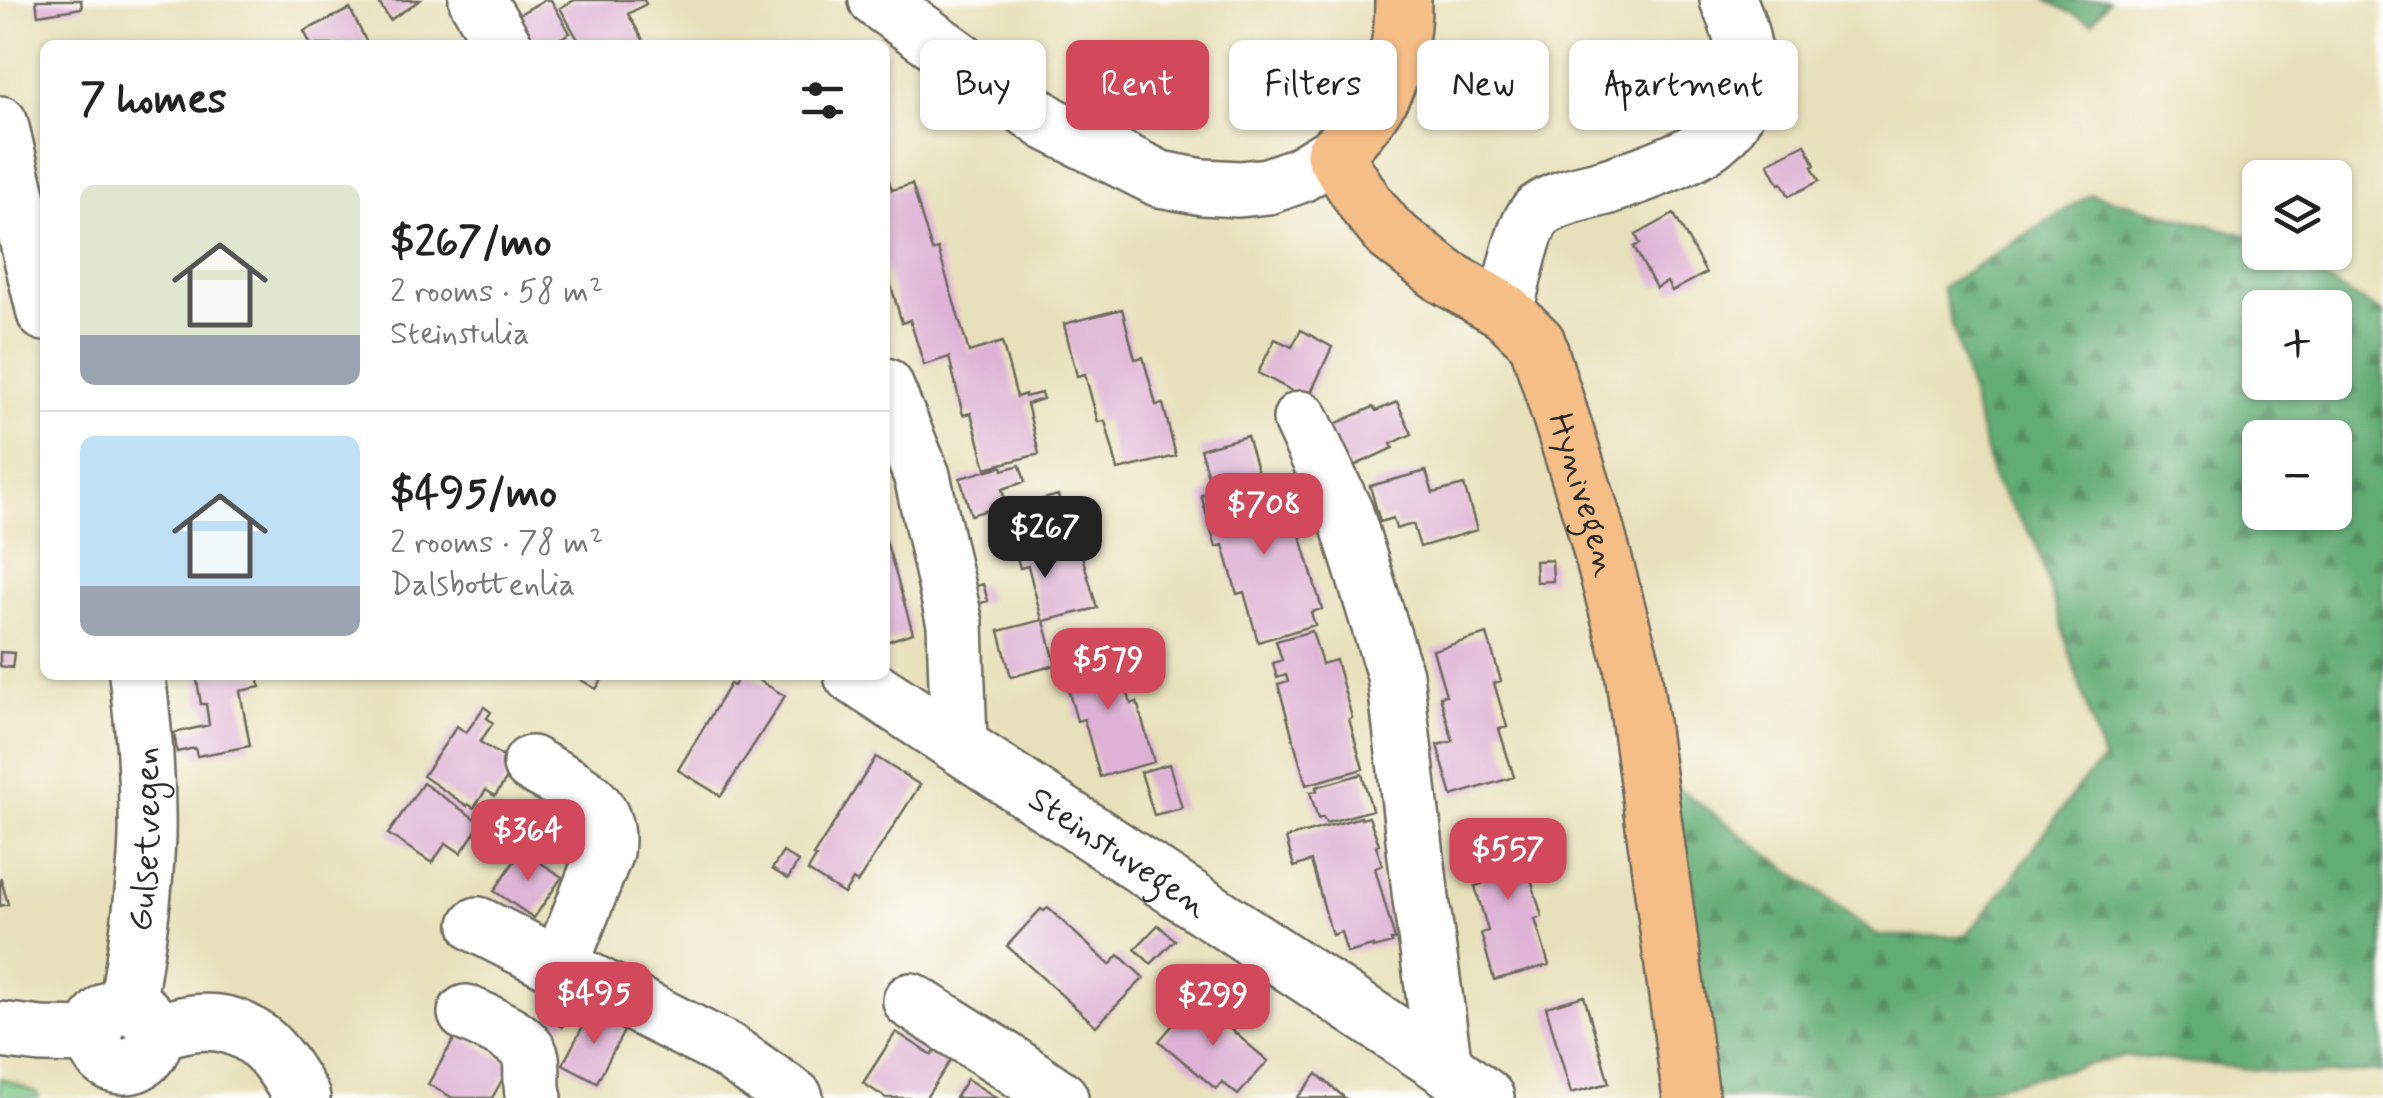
<!DOCTYPE html>
<html lang="en">
<head>
<meta charset="utf-8">
<style>
  :root { --surface:#fff; --page:#f2f2f2; --text:#222; --muted:#767676; --line:#e0e0e0; --accent:#d1495b }
  body { margin:0; font-family:Mynerve,sans-serif; background:var(--page); color:var(--text); height:100vh; display:flex; flex-direction:column; font-size:38px; white-space:nowrap }
  * { box-sizing:border-box; margin:0 }
  p { font-size:32px; color:var(--muted) }
  .icon { flex:none; width:55px; height:55px; fill:none; stroke:currentColor; stroke-width:2; stroke-linecap:round; stroke-linejoin:round }
  .map { position:relative; flex:1; overflow:hidden }
  .details { position:absolute; left:40px; top:40px; width:850px; height:640px; display:flex; flex-direction:column; background:var(--surface); border-radius:15px; box-shadow:0 2px 8px #0004 }
  .details>* { flex:none }
  .hud { position:absolute; left:920px; top:40px; width:950px; height:90px; display:flex; gap:20px }
  .controls { position:absolute; left:2242px; top:160px; display:grid; gap:20px }
  .controls a { display:grid; place-items:center; width:110px; height:110px; border-radius:15px; background:var(--surface); box-shadow:0 2px 8px #0004; font-size:50px }
  .price { position:absolute; translate:-50% -85px; padding:0 22px; border-radius:20px; background:var(--accent); color:#fff; font-size:32px; line-height:65px; filter:drop-shadow(0 2px 5px #0008) }
  .price::after { content:''; position:absolute; left:50%; top:60px; width:30px; height:22px; margin-left:-15px; background:inherit; clip-path:polygon(0 0,100% 0,50% 100%) }
  .price.active { background:#222; color:#fff }
  ul { padding:0; list-style:none }
  li { display:flex; align-items:center; gap:30px; height:250px; padding:0 40px }
  li+li { border-top:2px solid var(--line) }
  li span { display:grid; place-items:center; flex:none; width:280px; height:200px; border-radius:15px; color:#555 }
  li>.icon { margin-inline-start:auto }
  span .icon { width:120px; height:120px; fill:#fffc; stroke-width:1 }
  li b { font-size:42px }
  h2 { display:flex; justify-content:space-between; align-items:center; height:120px; padding:0 40px; font-size:42px }
  .tag { padding:0 35px; border-radius:15px; background:var(--surface); box-shadow:0 2px 8px #0004; font-size:35px; line-height:90px }
  .tag.active { background:var(--accent); color:#fff }
  .map>svg:first-child { display:block }
  .forest { fill:url(#forest-firs); stroke:#466c50; stroke-width:2.5; fill-rule:evenodd }
  .park { fill:url(#park-tufts); stroke:#527959; stroke-width:2.5 }
  .building { fill:#deb2d6 }
  .lines { fill:none; stroke-linecap:round; stroke-linejoin:round }
  .minor-casing { stroke:#6d6a5d; stroke-width:60 }
  .major-casing { stroke:#6d6a5d; stroke-width:60 }
  .minor { stroke:#fff; stroke-width:55 }
  .major { stroke:#f6be87; stroke-width:55 }
  .labels { text-anchor:middle; stroke-width:8; stroke-linejoin:round; paint-order:stroke }
  .street-label { font-size:35px; fill:#2b2b2b; stroke:#fdfcf7 }
</style>
</head>
<body>
<div class="map">
<svg width="2383" height="1098" viewBox="0 0 2383 1098">
  <defs>
    <pattern id="forest-firs" width="22" height="20" patternUnits="userSpaceOnUse" patternTransform="scale(2.5)"><rect width="22" height="20" fill="#62ac74"/><path d="M5 1l3.5 6h-7zM16 11l3.5 6h-7z" fill="#518c5f"/></pattern>
    <pattern id="park-tufts" width="24" height="20" patternUnits="userSpaceOnUse" patternTransform="scale(2.5)"><rect width="24" height="20" fill="#79c787"/><path d="M3 7l-1-3M5 7V3M7 7l1-3M15 17l-1-3M17 17v-4M19 17l1-3" fill="none" stroke="#63a26f"/></pattern>
  </defs>
  <rect width="100%" height="100%" fill="#fdfcf7"/>
  <filter id="ink" filterUnits="userSpaceOnUse"><feTurbulence type="fractalNoise" baseFrequency=".01" numOctaves="2"/><feDisplacementMap in="SourceGraphic" scale="20" xChannelSelector="R" yChannelSelector="G"/><feConvolveMatrix kernelMatrix="1 2 1 2 8 2 1 2 1" color-interpolation-filters="sRGB"/></filter>
  <filter id="wash" filterUnits="userSpaceOnUse"><feTurbulence type="fractalNoise" baseFrequency=".0048" numOctaves="4" result="noise"/><feDisplacementMap in="SourceGraphic" scale="40" xChannelSelector="R" yChannelSelector="G"/><feGaussianBlur stdDeviation="2.25" result="paint"/><feColorMatrix in="noise" values="0 0 0 0 0 0 0 0 0 0 0 0 0 0 0 0 0 1.4 0 .05"/><feComposite in="paint" operator="in"/></filter>
  <g filter="url(#wash)">
    <rect width="100%" height="100%" fill="#e8e0ba"/>
    <!-- forest -->
    <path class="forest" d="M2045,0H2109L2092,23Z
      M2091,194L2250,236L2260,242V252L2278,253L2383,313V1071L2307,1075L2125,1056L1945,1098H1710L1668,780L1878,936H1966L2008,884L2080,784L2103,760L2035,541L1994,482L1942,287ZM2260,308H2335V382H2260ZM2260,438H2335V512H2260Z"/>
    <!-- park -->
    <path class="park" d="M0,1078L37,1093L39,1098H0Z"/>
    <g id="blocks">
      <!-- building -->
      <path class="building" d="M36,0H81L82,8L38,15Z
        M377,0H420L390,20Z
        M544,0H551L570,33L549,45H534L518,15Z
        M575,0H644L646,4L628,14L646,45H581L560,8Z
        M350,9L368,45H311L304,31Z
        M1805,144L1815,165L1812,167L1819,181L1789,196L1782,183L1779,184L1768,163Z
        M885,170L892,190L912,184L932,251L938,249L969,352L1002,342L1017,397L1025,394V397L1041,393L1043,399L1027,404L1039,454L986,468L971,413L963,415L949,357L924,365L910,320L902,323L885,265Z
        M1674,214L1706,273L1672,291L1667,282L1656,288L1634,247L1640,244L1636,235Z
        M1122,309L1135,359L1143,357L1156,405L1163,404L1176,456L1118,470L1105,421L1098,422L1085,374L1077,376L1064,324Z
        M1301,330L1332,347L1308,399L1258,373L1275,339L1292,347Z
        M1397,402L1412,434L1391,444L1393,448L1345,470L1326,428L1373,407L1376,411Z
        M1247,436L1259,476L1212,489L1200,449Z
        M1020,465L1025,482L1002,489L1006,505L971,515L960,478L1002,466L1003,470Z
        M1426,471L1433,493L1464,485L1477,530L1420,547L1413,524L1396,529L1393,518L1380,522L1370,486Z
        M1260,478L1261,481L1270,479L1284,528L1297,524L1322,609L1311,612L1315,625L1258,642L1244,592L1237,594L1223,545L1216,547L1201,495Z
        M1058,495L1073,551L1080,549L1097,608L1044,621L1056,665L1011,677L999,631L1042,620L1028,566L1020,568L1004,510Z
        M885,537L913,633L885,642Z
        M1552,560L1553,581L1536,582L1535,561Z
        M983,584L988,601L974,605L969,588Z
        M1312,631L1322,664L1336,660L1352,718L1349,719L1363,769L1306,785L1278,684L1288,681L1286,675L1277,678L1273,663L1282,660L1276,641Z
        M1487,634L1501,681L1494,683L1507,727L1499,729L1514,777L1452,796L1437,745L1453,741L1440,696L1446,695L1433,650Z
        M1115,648L1131,704L1137,702L1154,762L1100,777L1084,719L1077,721L1061,664Z
        M0,652L14,653L12,668L0,666Z
        M196,675H258L260,687L240,691L250,746L197,756L195,748L177,752L174,733L209,725L206,704H201Z
        M573,675H605L596,689Z
        M740,675H750L785,696L721,796L678,770L730,684L734,686Z
        M484,707L491,712L487,718L493,723L480,742L516,765L495,796L486,790L474,808L468,804L467,806L423,776L457,726L466,733Z
        M876,757L920,785L857,883L853,880L844,894L808,871L816,857L813,856Z
        M1169,764L1182,808L1154,815L1141,772Z
        M1362,774L1372,810L1326,823L1323,817L1318,819L1310,792L1317,791L1316,787Z
        M423,783L481,823L461,853L446,843L432,863L388,834Z
        M1361,817V819L1369,817L1379,844L1376,845L1382,865L1375,868L1395,940H1391L1392,943L1373,948V946L1347,953L1341,932L1332,935L1311,861L1294,867L1286,838Z
        M1521,824L1534,871L1529,872L1542,917L1535,919L1549,965L1494,980L1481,933L1488,931L1475,886L1482,884L1469,839Z
        M522,850L562,877L534,918L494,891Z
        M783,852L798,862L788,879L772,869Z
        M1,879L8,904L0,906V880Z
        M1048,908L1110,965L1119,955L1144,978L1096,1026L1007,946L1041,909L1044,911Z
        M1158,925L1175,940L1151,964L1135,949Z
        M1584,996L1609,1083L1571,1093L1546,1007Z
        M1195,999L1268,1061L1238,1095L1222,1082L1216,1089L1159,1041Z
        M558,1000L572,1008L562,1027L548,1019Z
        M590,1013L624,1031L597,1082L563,1064Z
        M896,1032L932,1055L937,1047L953,1057L926,1098H886L863,1083Z
        M457,1034L511,1064L492,1098H453L428,1084Z
        M1317,1074L1345,1098H1297Z
        M967,1079L997,1098H955Z"/>
    </g>
  </g>
  <g filter="url(#ink)">
    <use href="#blocks" fill-opacity="0" stroke="#6d6a5d" stroke-width="2.5"/>
    <g class="lines">
      <defs>
        <g id="minor">
          <path d="M477,0L504,45"/>
          <path d="M877,0L1048,123L1160,179L1203,187L1239,189L1268,186L1299,175L1334,154"/>
          <path d="M0,124L45,313"/>
          <path d="M1505,311C1512,286 1522,224 1540,210C1558,197 1585,193 1606,187C1633,178 1691,158 1712,141C1756,107 1750,46 1728,0"/>
          <path d="M885,386L922,476L955,624L959,744"/>
          <path d="M1301,419L1345,513L1395,675L1421,899L1444,1066"/>
          <path id="s1" d="M852,675L1225,921L1444,1066L1486,1098"/>
          <path d="M531,764C569,787 613,799 605,852L560,966"/>
          <path d="M478,925L726,1050L795,1098"/>
          <path d="M911,1001L1004,1059L1060,1098"/>
          <path id="s2" d="M127,1006C136,950 145,894 147,837C148,784 144,728 137,675"/>
          <circle cx="124" cy="1036" r="30"/>
          <path d="M466,1013C484,1022 526,1036 531,1058C533,1071 530,1085 534,1098"/>
          <path d="M0,1030L41,1035L94,1036"/>
          <path d="M154,1032C167,1029 180,1025 193,1023C250,1016 278,1054 302,1098"/>
        </g>
        <g id="major">
          <path id="s3" d="M1403,0C1404,65 1380,111 1334,154L1367,206L1390,234L1444,276L1505,311L1537,342L1592,516L1632,664L1691,1098"/>
        </g>
      </defs>
      <!-- minor casing -->
      <use href="#minor" class="minor-casing"/>
      <!-- major casing -->
      <use href="#major" class="major-casing"/>
      <!-- minor -->
      <use href="#minor" class="minor"/>
      <!-- major -->
      <use href="#major" class="major"/>
    </g>
  </g>
  <g class="labels">
    <!-- street labels -->
    <g class="street-label">
      <text dy="12" stroke="none"><textPath href="#s3" startOffset="615">Hynivegen</textPath></text>
      <text dy="12" stroke="none"><textPath href="#s2" startOffset="168">Gulsetvegen</textPath></text>
      <text dy="12" stroke="none"><textPath href="#s1" startOffset="320">Steinstuvegen</textPath></text>
    </g>
  </g>
</svg>
<div class="controls">
<a><svg class="icon" aria-label="layers" viewBox="0 0 24 24"><path d="M12 4l9 5-9 5-9-5zM3 14l9 5 9-5"/></svg></a>
<a>+</a>
<a>−</a>
</div>
<b class="price" style="left:1264px;top:558px">$708</b>
<b class="price active" style="left:1045px;top:581px">$267</b>
<b class="price" style="left:1108px;top:713px">$579</b>
<b class="price" style="left:528px;top:884px">$364</b>
<b class="price" style="left:1508px;top:903px">$557</b>
<b class="price" style="left:594px;top:1047px">$495</b>
<b class="price" style="left:1213px;top:1049px">$299</b>
<div class="hud">
<a class="tag">Buy</a>
<a class="tag active">Rent</a>
<a class="tag">Filters</a>
<a class="tag">New</a>
<a class="tag">Apartment</a>
</div>
<section class="details">
<h2>7 homes<svg class="icon" aria-label="filters" viewBox="0 0 24 24"><path d="M4 7h16M4 17h16"/><circle cx="9" cy="7" r="2"/><circle cx="15" cy="17" r="2"/></svg></h2>
<ul>
<li><span style="background:linear-gradient(#dfe7d0 75%,#9aa5b1 0)"><svg class="icon" aria-label="home" viewBox="0 0 24 24"><path d="M3 11l9-7 9 7M6 9v11h12V9"/></svg></span><div><b>$267/mo</b><p>2 rooms · 58 m²</p><p>Steinstulia</p></div></li>
<li><span style="background:linear-gradient(#bfe0f5 75%,#9aa5b1 0)"><svg class="icon" aria-label="home" viewBox="0 0 24 24"><path d="M3 11l9-7 9 7M6 9v11h12V9"/></svg></span><div><b>$495/mo</b><p>2 rooms · 78 m²</p><p>Dalsbottenlia</p></div></li>
</ul>
</section>
</div>
</body>
</html>
